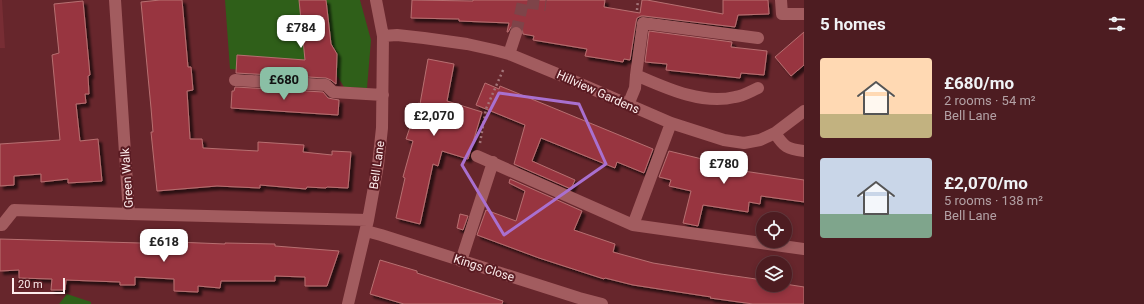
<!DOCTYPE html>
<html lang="en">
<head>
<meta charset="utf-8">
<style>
  :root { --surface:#4d1c21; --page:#57292e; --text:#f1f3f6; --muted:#b3a1a5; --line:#643a3f; --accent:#8abfa5 }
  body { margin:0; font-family:Roboto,sans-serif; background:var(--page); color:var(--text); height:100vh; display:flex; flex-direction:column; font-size:15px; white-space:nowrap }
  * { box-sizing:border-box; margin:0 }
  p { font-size:13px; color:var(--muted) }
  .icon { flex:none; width:22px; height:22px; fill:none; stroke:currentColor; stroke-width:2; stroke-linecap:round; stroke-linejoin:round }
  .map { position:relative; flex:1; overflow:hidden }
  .details { display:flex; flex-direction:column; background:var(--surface); width:340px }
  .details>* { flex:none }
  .tools { position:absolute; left:756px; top:212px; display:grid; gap:8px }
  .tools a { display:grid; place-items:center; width:36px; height:36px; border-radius:50%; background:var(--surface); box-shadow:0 2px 6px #0003,0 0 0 1px var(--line); font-size:20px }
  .scale { position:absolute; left:12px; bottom:10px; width:53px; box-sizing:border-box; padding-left:4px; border:2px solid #feeded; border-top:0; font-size:11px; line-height:14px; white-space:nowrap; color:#feeded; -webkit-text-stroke:3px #5a1b22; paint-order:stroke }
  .price { position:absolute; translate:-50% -34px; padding:0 9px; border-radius:8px; background:#fff; color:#222; font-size:13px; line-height:26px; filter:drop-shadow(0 1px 2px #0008) }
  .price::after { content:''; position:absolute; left:50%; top:24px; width:12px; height:9px; margin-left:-6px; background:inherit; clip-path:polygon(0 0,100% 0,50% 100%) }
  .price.selected { background:var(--accent); color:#111 }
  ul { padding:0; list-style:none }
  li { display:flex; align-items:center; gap:12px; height:100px; padding:0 16px }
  li span { display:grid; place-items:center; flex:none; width:112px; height:80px; border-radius:4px; color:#555 }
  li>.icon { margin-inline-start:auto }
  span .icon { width:48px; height:48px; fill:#fffc; stroke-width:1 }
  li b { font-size:17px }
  h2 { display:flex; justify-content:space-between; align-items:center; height:48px; padding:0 16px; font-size:17px }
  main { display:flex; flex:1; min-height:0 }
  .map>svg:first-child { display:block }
  .built { fill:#772d34 }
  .green { fill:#2f5f19 }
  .building { fill:#983640; stroke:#b76f71; filter:url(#shadow) }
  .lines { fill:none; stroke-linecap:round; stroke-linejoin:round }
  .minor-tunnel { stroke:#7e4449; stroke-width:12; stroke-dasharray:12 6; stroke-linecap:butt }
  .path { stroke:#a37579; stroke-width:2.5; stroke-dasharray:2 3; stroke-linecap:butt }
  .minor { stroke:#a25c5f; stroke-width:12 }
  .marked { fill:none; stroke:#a970cf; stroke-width:3; stroke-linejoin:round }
  .labels { text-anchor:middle; stroke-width:4; stroke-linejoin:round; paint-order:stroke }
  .street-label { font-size:12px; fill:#feeded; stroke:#5a1b22 }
</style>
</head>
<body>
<main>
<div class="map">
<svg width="804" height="304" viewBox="0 0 804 304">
  <defs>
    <filter id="shadow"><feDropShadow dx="3.5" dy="3.5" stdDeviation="1" flood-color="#0009"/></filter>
  </defs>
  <rect width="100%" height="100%" fill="#67262c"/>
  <!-- built -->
  <path class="built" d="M0,0H2L5,48H0Z"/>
  <!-- green -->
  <path class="green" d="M225,0H360L371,40L367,88L344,87L336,74H304L230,69Z
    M67,294L91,302V304H59Z"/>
  <!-- building -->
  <path class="building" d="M160,0H182L188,67H191L193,90L187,91L190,139H202L203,148L258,151V142L304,145L303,152L332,155V151L351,152L348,188L327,187L326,188L307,187L306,189L260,185V188L217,186L157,191L151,132H153L151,108L141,2Z
    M299,0H326L331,44L337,54L336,84L331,80L326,78L236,73L237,55L305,60Z
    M412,0L473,1V0H605L604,7L640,13L642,0H647L723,14V0H768L769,14L738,15L735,27L644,16H641L637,18L636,22L630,60L624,59L623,62L585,56L587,49L533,40L534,36L523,34L522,28L518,26H515L511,27L508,32H507L509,23L459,21V19L411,18Z
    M83,1L90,75L88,76L89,94H85L86,103L76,104L80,141L98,139L102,181L68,183V179L41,182V174L14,176V185L0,186V144L60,140L52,55L59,53L54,4Z
    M649,31L732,42L731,47L767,51L764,75L741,73L740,78L666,70L667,64L645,62Z
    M804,32V65L791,76L775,57Z
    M428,59L454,64L447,101L482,112L468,159L442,151L438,166L433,164L420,224L396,218L405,178L403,177L413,141L406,139L418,103L420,104Z
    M485,83L499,89L500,86L653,149L644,173L617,162L615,168L541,138L532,161L575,180L571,189L514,164L525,125L476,105Z
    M235,87L323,92L328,98L333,99L339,100L338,115L231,108L232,91H234Z
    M669,151L731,166L730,169L804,180V202L761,196L760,204L749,202L748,212L703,205L698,226L683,223L691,191L669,186L671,180L659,177Z
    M510,179L582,211L574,230L615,244L613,252L653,263L721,274L763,280V285L785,284L804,287V304H753L710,298L711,297L633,285L605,278L604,279L539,258L477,235L486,210L516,221L525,191L509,183Z
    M460,214L468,216L463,230L457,228Z
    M0,239L176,244V242L225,244V243L275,244V246L339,251L327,286H305V277L275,276V281H221L220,288L198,286V292L174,291V279L135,277V285H120V282L66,280L65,290H51L52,279L19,278V270L0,271Z
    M380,260L417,271V273L503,301L502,304H404L370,294Z"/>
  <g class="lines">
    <!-- minor-tunnel -->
    <path class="minor-tunnel" d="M516,33L523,2L546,5"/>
    <!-- path -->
    <path class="path" d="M637,10L638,0
      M480,143L486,109L504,68"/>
    <!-- minor -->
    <path class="minor" d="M115,0L129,214L368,220
      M781,0L782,14H804
      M383,36L397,35L424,38L467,44L494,50L509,54L560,75L671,123L724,140L744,143L760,140L775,133L804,111
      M509,54L516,33
      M636,75L643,23L758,38
      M235,80L326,85L333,92L383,95
      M628,105L635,88L636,75C666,88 702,105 735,97C743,96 751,91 758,88
      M775,133C784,147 787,149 804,151
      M477,156L633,225L804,249
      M0,225H2L14,210L129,214
      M633,225L671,123
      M366,231L381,235L579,298L602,304
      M461,261L493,162
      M348,304L368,220L378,165L382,128L383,36L376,0"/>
  </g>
  <!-- marked area -->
  <path class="marked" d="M499,93L579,104L606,164L504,235L462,165Z"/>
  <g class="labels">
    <!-- street labels -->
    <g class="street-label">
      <text transform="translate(598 92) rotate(24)" y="4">Hillview Gardens</text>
      <text transform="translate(377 165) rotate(-82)" y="4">Bell Lane</text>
      <text transform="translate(127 178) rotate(-94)" y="4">Green Walk</text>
      <text transform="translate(484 268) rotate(18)" y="4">Kings Close</text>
    </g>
  </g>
</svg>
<div class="tools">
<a><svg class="icon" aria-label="locate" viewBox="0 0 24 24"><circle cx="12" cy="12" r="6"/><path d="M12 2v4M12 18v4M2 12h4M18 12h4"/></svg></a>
<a><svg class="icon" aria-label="layers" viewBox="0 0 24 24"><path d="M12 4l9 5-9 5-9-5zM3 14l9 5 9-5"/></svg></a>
</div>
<div class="scale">20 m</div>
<b class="price" style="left:301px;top:49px">£784</b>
<b class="price selected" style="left:284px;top:101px">£680</b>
<b class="price" style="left:434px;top:137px">£2,070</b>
<b class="price" style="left:724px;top:185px">£780</b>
<b class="price" style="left:164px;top:263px">£618</b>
</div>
<section class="details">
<h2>5 homes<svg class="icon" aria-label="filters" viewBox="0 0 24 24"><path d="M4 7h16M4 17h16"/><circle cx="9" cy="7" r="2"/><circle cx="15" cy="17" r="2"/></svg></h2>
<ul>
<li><span style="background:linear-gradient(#ffd9b3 70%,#c2b280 0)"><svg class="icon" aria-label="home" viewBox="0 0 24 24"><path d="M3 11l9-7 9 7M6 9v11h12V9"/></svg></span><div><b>£680/mo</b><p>2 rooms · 54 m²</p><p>Bell Lane</p></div></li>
<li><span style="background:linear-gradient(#c9d6e8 70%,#7fa58c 0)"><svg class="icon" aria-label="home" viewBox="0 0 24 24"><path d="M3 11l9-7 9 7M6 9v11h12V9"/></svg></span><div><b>£2,070/mo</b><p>5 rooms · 138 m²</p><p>Bell Lane</p></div></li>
</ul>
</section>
</main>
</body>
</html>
